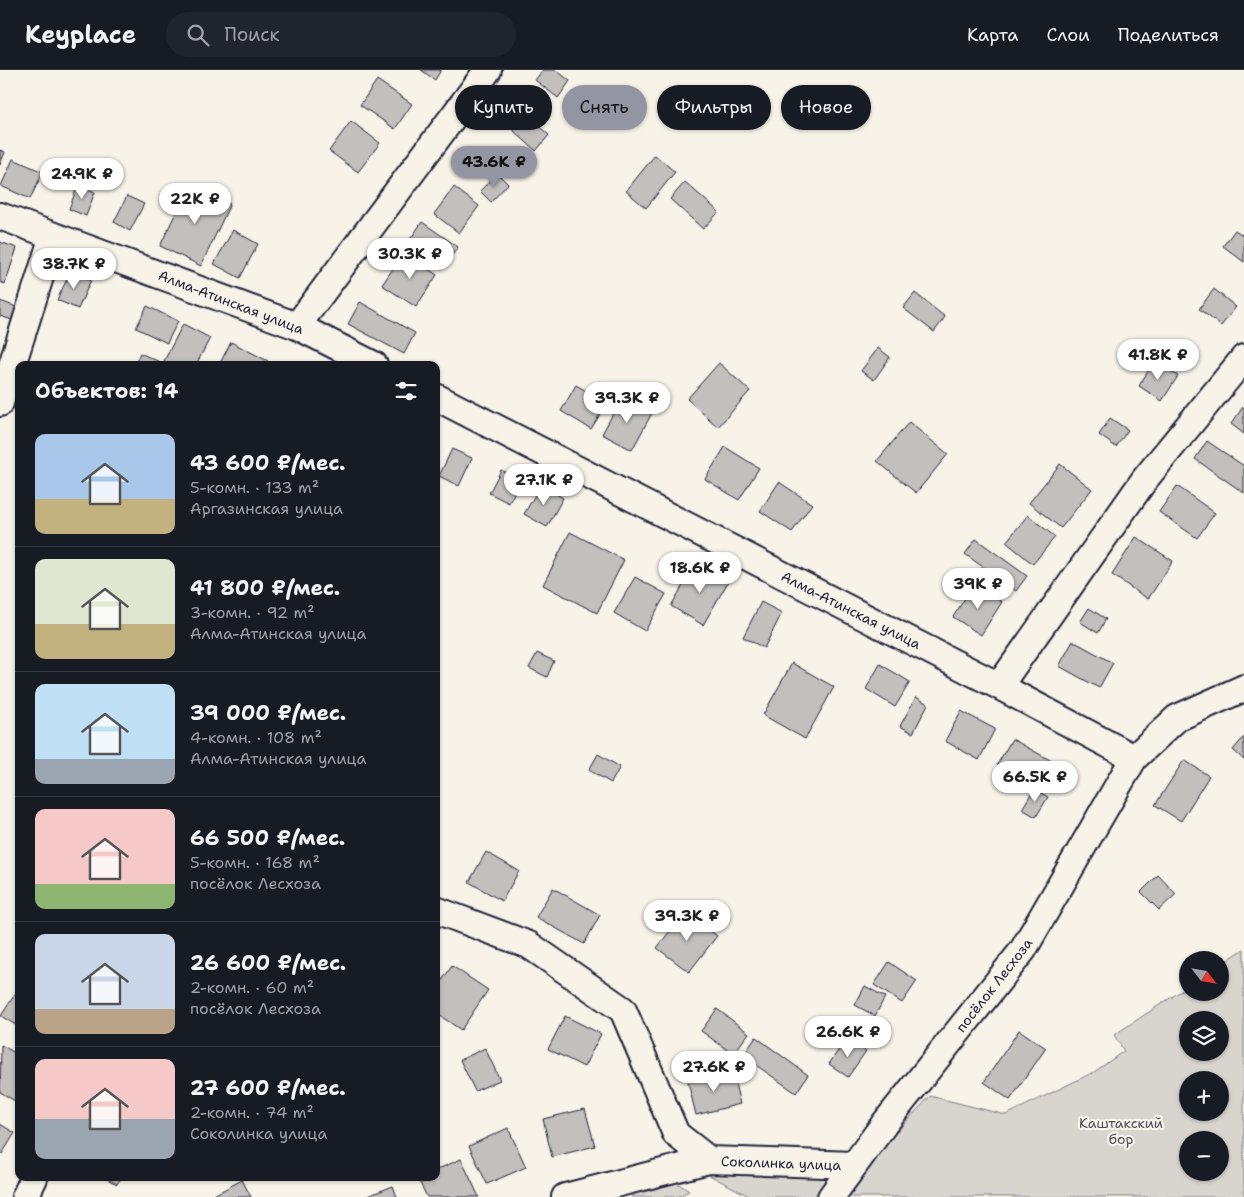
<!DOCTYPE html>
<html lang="ru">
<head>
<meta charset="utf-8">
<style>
  :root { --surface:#171b24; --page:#20242c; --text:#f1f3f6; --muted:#9ea1a6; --line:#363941; --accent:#9495a2 }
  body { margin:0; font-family:"Shantell Sans",sans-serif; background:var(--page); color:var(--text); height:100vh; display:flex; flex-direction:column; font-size:19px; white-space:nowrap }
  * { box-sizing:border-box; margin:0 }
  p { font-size:16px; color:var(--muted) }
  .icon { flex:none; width:28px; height:28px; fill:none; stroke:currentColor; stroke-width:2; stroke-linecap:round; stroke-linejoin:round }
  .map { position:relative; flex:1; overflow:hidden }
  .sheet { position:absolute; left:15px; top:291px; width:425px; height:820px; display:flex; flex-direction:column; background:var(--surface); border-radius:10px; box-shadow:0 1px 4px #0004 }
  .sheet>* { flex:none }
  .top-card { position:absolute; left:455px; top:15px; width:475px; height:45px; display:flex; gap:10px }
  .needle { width:32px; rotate:121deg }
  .controls { position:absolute; left:1179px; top:881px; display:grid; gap:10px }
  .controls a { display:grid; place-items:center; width:50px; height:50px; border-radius:50%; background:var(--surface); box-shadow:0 1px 4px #0004; font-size:25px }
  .price { position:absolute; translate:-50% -42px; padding:0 11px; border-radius:18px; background:#fff; color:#222; font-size:16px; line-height:32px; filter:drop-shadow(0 1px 2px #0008) }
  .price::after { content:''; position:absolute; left:50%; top:30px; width:15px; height:11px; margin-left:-8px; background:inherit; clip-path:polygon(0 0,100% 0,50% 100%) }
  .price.on { background:var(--accent); color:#111 }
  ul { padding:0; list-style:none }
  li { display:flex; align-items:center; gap:15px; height:125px; padding:0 20px }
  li+li { border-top:1px solid var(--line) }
  li span { display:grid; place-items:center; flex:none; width:140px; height:100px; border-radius:10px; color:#555 }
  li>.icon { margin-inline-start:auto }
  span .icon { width:60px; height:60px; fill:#fffc; stroke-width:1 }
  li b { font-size:21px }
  h2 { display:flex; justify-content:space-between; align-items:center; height:60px; padding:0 20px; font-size:21px }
  .tag { padding:0 18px; border-radius:22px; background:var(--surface); box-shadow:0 1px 4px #0004; font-size:18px; line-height:45px }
  .tag.on { background:var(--accent); color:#111 }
  header { display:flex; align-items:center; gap:30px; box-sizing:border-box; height:70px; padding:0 25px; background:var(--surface); border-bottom:1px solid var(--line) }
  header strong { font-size:24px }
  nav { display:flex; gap:28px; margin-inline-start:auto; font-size:18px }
  .search { width:350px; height:45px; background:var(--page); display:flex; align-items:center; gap:12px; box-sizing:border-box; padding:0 18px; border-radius:28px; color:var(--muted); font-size:19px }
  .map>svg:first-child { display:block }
  .green { fill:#d8d5cf; stroke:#7d7c85; fill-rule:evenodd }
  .building { fill:#c2bfbd; stroke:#22223b }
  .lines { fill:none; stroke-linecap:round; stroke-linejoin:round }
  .minor-casing { stroke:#22223b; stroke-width:30 }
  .minor { stroke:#f7f3e8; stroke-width:26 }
  .labels { text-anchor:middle; stroke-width:4.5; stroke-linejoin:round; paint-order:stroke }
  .street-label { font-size:14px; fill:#22223b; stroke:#f7f3e8 }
  .park-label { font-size:14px; fill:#504f60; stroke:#f7f3e8 }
</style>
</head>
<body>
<header>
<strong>Keyplace</strong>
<div class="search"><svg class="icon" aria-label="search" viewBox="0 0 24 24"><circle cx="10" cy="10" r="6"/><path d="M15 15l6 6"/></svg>Поиск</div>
<nav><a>Карта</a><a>Слои</a><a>Поделиться</a></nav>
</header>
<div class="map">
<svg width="1244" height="1127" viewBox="0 0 1244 1127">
  <rect width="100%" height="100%" fill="#f7f3e8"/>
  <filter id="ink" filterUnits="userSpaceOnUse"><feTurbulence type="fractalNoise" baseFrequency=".02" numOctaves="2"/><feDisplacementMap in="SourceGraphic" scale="10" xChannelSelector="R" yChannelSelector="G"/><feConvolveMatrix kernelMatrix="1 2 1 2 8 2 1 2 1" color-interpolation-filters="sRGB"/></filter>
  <g filter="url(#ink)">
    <!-- green -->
    <path class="green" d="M1244,879V1127H837L930,1026L1006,1045L1094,1002L1124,981L1114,965L1187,917L1188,922H1220V895ZM1188,950H1220V982H1188ZM1188,1010H1220V1042H1188ZM1188,1070H1220V1102H1188Z
      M834,1100L814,1127H751L707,1104Z
      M664,1104L689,1121L677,1127H631Z"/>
    <!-- building -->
    <path class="building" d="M421,0H441L435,10Z
      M543,0H556L570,11L558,28L535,10Z
      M377,10L412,34L395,59L360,35Z
      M518,38L549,65L536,81L505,53Z
      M351,51L380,73L358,102L329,81Z
      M0,80L5,82L0,95Z
      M655,85L675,102L646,138L626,121Z
      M13,89L43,102L30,129L1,116Z
      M497,103L508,114L491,132L480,121Z
      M685,112L719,142L703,159L670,129Z
      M78,115L95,122L86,146L69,139Z
      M189,115L230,134L201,196L160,176Z
      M454,117L479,136L459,163L434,144Z
      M127,126L144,134L130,161L114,152Z
      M422,152L458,177L442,199L407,174Z
      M233,160L258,174L240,208L214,194Z
      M1235,160L1244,166V192L1223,176Z
      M0,172L17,178L5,214L0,212Z
      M404,182L437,205L416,237L382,215Z
      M71,201L91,210L78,239L57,230Z
      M1214,219L1236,237L1221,256L1199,239Z
      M915,223L945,247L934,262L903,238Z
      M0,231L22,239L18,252L0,246Z
      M360,232L415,263L404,284L348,254Z
      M147,236L178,251L167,273L136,258Z
      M183,254L210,268L196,295H171L164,291Z
      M231,272L268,291L266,295H219Z
      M878,278L890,287L874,310L861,301Z
      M140,283L164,294V295L135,294Z
      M1154,291L1178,306L1162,331L1139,316Z
      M719,293L750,321L718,357L687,329Z
      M576,315L607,333L591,359L561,341Z
      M622,327L652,343L632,380L602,364Z
      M1243,337L1244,338V364L1231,354Z
      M1110,348L1128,360L1116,377L1099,365Z
      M909,352L948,384L916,423L877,391Z
      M1207,371L1244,396V423L1195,389Z
      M725,377L759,398L739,430L705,409Z
      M452,379L472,388L459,416L439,406Z
      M1060,394L1092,419L1061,458L1029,433Z
      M501,400L521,410L509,433L489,423Z
      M779,412L812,434L792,462L760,441Z
      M541,415L563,428L547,457L524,444Z
      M1177,416L1215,443L1197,468L1159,442Z
      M1028,445L1055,467L1033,494L1006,472Z
      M570,462L624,490L597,543L543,515Z
      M1136,467L1173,491L1148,529L1112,505Z
      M976,469L1027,506L1016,521L965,484Z
      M696,493L728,512L703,555L671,536Z
      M635,507L666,524L645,561L614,543Z
      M974,514L1002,532L981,565L953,547Z
      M761,532L782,543L764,578L743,567Z
      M1089,538L1106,549L1098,563L1080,552Z
      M1073,571L1113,593L1099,618L1059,596Z
      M537,583L554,591L547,607L529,598Z
      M792,593L834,617L805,669L763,645Z
      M880,594L910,612L895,637L866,619Z
      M916,627L928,634L913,663L900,656Z
      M961,641L995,659L979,690L945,671Z
      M1244,667V690L1233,680Z
      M1012,669L1050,690L1035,716L997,695Z
      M598,684L620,697L611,713L589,700Z
      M1184,690L1209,706L1181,751L1155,735Z
      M1034,719L1048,727L1036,747L1022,739Z
      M486,782L519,801L502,831L469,812Z
      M1158,805L1176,824L1159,840L1141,822Z
      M553,818L600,845L584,874L536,847Z
      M685,841L717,866L689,902L657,878Z
      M889,892L917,911L902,933L874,915Z
      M452,896L488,920L461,960L436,943V919Z
      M865,916L885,927L875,946L855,935Z
      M19,918V957L1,946Z
      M717,939L749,963L733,984L701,961Z
      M565,946L601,964L584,997L548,979Z
      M1019,960L1046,978L1010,1030L984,1012Z
      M756,967L808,1005L796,1023L743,986Z
      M847,968L866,981L848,1007L829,994Z
      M1,975L19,985V1025L15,1031L0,1022Z
      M485,978L500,1010L475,1021L460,990Z
      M732,1001L740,1034L696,1045L688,1012Z
      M585,1039L595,1076L552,1087L543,1049Z
      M0,1054L15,1063L2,1084L0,1083Z
      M508,1058L526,1097L487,1114L469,1076Z
      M461,1089L479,1127H427L418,1109L436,1108V1100Z
      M105,1108H121L117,1114Z
      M242,1110L251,1127H210Z
      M393,1116L397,1127H365Z"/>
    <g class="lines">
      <defs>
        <path id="minor" d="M0,146L297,256L374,295
          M297,256L488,0
          M436,327L999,616L1134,688
          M0,333L53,166
          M999,616L1145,409L1244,288
          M436,840L529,875L623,940L676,1064L709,1090L854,1095
          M25,1127L34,1108
          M565,1127L709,1090
          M831,1127L885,1053L1023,880L1134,688L1177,648L1244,618"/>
      </defs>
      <!-- minor casing -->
      <use href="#minor" class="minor-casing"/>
      <!-- minor -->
      <use href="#minor" class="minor"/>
    </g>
  </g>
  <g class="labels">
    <!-- street labels -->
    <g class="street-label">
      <text transform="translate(231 232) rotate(21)" y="5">Алма-Атинская улица</text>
      <text transform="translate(851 540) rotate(27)" y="5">Алма-Атинская улица</text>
      <text transform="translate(994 915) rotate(-52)" y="5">посёлок Лесхоза</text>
      <text transform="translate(781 1093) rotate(2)" y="5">Соколинка улица</text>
    </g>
    <!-- park labels -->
    <g class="park-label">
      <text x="1121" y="1058">Каштакский<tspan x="1121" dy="16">бор</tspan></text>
    </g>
  </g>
</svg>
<div class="controls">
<a><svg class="needle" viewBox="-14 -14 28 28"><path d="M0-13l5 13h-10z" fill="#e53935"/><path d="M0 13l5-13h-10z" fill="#9ea1a6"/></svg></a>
<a><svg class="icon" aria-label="layers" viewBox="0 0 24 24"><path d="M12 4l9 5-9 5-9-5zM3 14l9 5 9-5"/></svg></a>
<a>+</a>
<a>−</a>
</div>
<b class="price on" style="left:494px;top:118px">43.6K ₽</b>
<b class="price" style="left:82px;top:130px">24.9K ₽</b>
<b class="price" style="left:195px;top:155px">22K ₽</b>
<b class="price" style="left:410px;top:210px">30.3K ₽</b>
<b class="price" style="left:74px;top:220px">38.7K ₽</b>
<b class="price" style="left:1158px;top:311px">41.8K ₽</b>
<b class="price" style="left:627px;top:354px">39.3K ₽</b>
<b class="price" style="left:544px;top:436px">27.1K ₽</b>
<b class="price" style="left:700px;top:524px">18.6K ₽</b>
<b class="price" style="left:978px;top:540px">39K ₽</b>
<b class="price" style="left:1035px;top:733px">66.5K ₽</b>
<b class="price" style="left:687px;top:872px">39.3K ₽</b>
<b class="price" style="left:848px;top:988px">26.6K ₽</b>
<b class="price" style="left:714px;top:1023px">27.6K ₽</b>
<div class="top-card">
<a class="tag">Купить</a>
<a class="tag on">Снять</a>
<a class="tag">Фильтры</a>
<a class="tag">Новое</a>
</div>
<section class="sheet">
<h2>Объектов: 14<svg class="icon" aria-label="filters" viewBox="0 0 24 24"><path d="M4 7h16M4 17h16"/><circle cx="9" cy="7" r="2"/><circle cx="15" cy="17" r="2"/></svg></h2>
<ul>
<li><span style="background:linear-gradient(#a9c7e8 65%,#c2b280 0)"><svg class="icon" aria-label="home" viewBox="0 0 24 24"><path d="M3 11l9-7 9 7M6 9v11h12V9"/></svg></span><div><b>43 600 ₽/мес.</b><p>5-комн. · 133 m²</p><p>Аргазинская улица</p></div></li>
<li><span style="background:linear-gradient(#dfe7d0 65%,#c2b280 0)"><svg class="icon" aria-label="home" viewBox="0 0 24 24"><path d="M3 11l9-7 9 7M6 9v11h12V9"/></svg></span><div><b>41 800 ₽/мес.</b><p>3-комн. · 92 m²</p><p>Алма-Атинская улица</p></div></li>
<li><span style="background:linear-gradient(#bfe0f5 75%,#9aa5b1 0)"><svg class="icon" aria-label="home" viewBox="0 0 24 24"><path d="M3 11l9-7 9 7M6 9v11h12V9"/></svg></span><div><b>39 000 ₽/мес.</b><p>4-комн. · 108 m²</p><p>Алма-Атинская улица</p></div></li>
<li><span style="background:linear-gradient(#f6c9c9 75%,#8fb573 0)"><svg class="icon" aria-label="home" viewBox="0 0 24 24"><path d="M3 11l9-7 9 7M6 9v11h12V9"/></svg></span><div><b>66 500 ₽/мес.</b><p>5-комн. · 168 m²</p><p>посёлок Лесхоза</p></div></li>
<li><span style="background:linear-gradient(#c9d6e8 75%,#b9a48a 0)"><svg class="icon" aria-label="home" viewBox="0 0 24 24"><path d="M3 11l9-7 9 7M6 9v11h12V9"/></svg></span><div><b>26 600 ₽/мес.</b><p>2-комн. · 60 m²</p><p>посёлок Лесхоза</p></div></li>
<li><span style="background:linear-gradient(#f6c9c9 60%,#9aa5b1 0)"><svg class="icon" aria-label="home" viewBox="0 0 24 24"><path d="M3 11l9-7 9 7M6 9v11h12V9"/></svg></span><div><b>27 600 ₽/мес.</b><p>2-комн. · 74 m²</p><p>Соколинка улица</p></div></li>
</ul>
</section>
</div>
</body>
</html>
